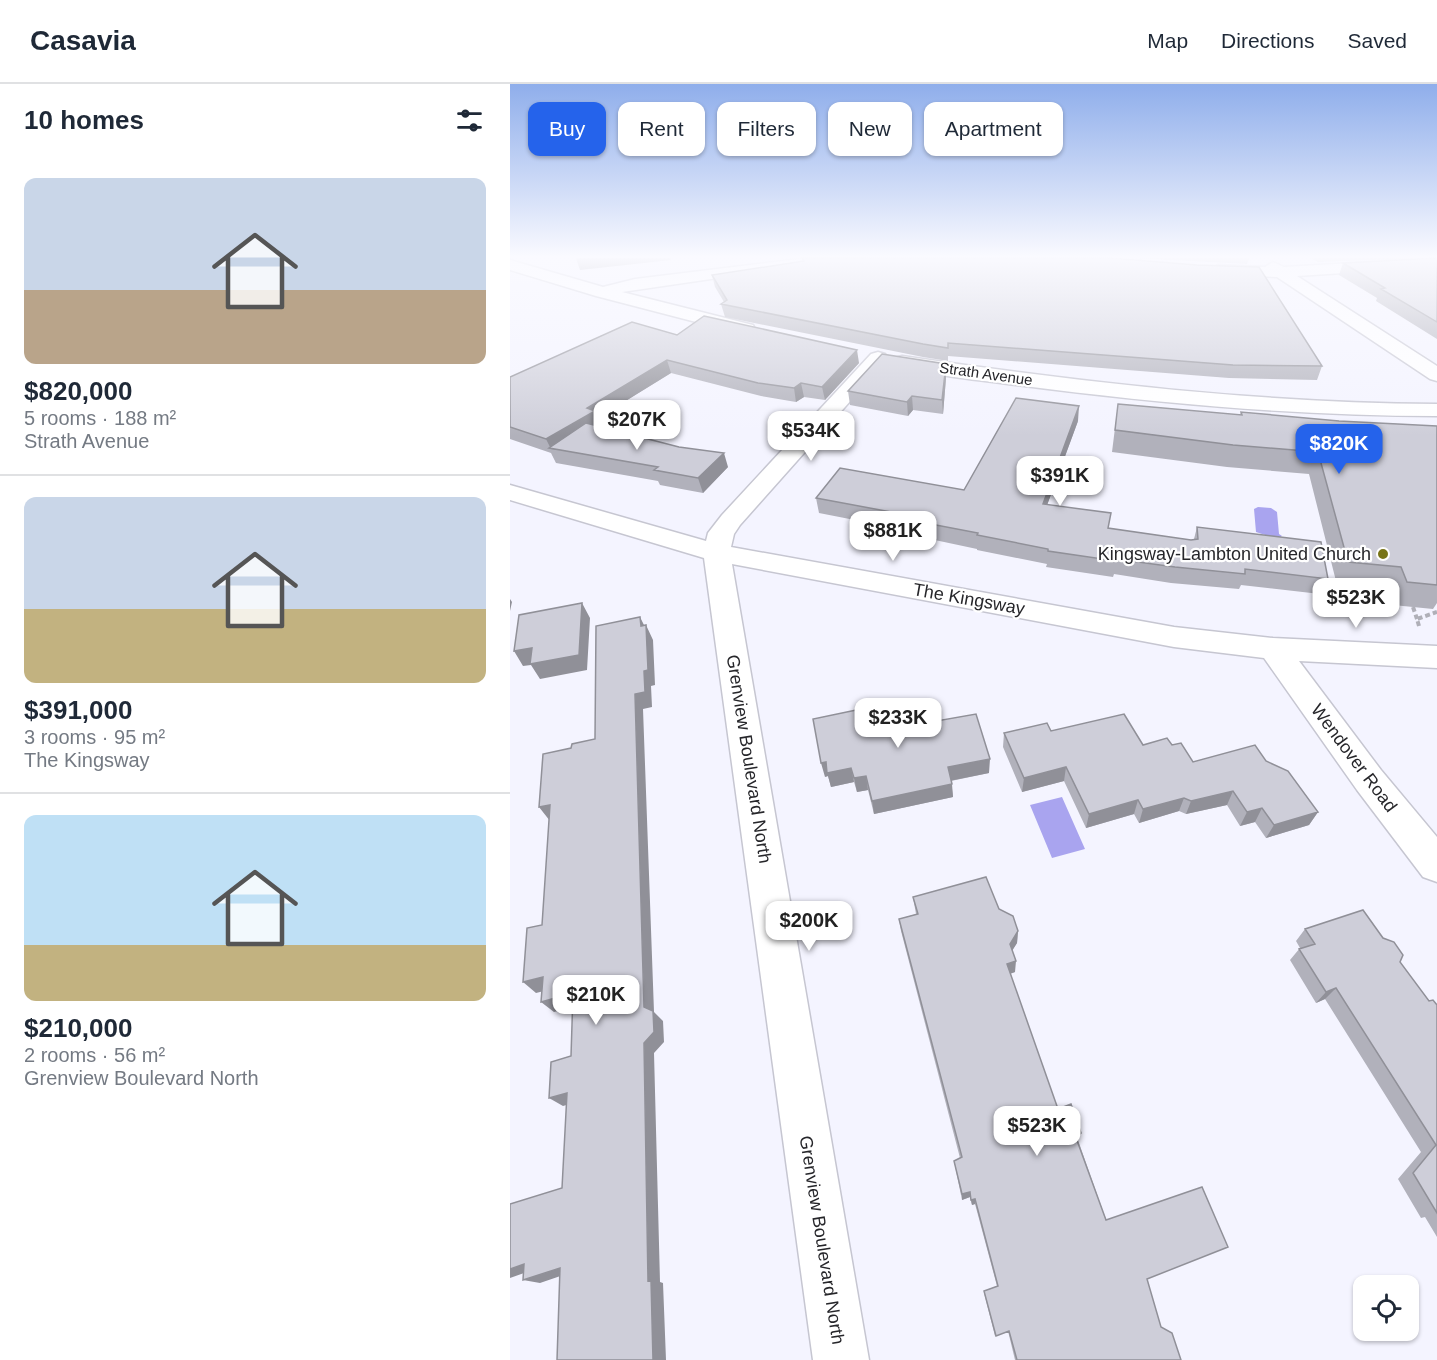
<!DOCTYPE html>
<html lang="en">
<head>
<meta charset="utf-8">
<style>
  :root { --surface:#fff; --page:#f2f2f3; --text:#1f2937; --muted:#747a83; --line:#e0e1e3; --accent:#2563eb }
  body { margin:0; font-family:Arial,sans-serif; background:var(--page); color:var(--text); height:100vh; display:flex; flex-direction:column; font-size:22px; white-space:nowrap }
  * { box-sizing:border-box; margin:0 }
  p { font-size:20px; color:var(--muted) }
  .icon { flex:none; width:33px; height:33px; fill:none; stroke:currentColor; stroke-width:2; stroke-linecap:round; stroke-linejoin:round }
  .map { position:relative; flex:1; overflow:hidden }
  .details { display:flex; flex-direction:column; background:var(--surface); width:510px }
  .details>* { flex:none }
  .top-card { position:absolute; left:18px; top:18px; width:570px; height:54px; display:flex; gap:12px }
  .controls { position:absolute; left:843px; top:1191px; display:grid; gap:12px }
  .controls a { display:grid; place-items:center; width:66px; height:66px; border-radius:12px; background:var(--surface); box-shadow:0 2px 4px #0004; font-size:30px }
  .price { position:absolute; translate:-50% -51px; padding:0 14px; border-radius:12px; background:#fff; color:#222; font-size:20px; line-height:39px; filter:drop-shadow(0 2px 3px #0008) }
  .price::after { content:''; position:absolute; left:50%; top:36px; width:18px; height:14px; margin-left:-9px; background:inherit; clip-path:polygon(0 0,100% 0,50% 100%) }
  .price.current { background:var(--accent); color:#fff }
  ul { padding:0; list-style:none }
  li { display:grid; align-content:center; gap:12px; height:318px; padding:0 24px }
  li+li { border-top:2px solid var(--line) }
  li span { display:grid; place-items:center; height:186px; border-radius:12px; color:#555 }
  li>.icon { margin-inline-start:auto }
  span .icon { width:108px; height:108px; fill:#fffc; stroke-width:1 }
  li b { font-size:26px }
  h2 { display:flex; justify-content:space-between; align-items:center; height:72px; padding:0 24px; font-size:26px }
  .pill { padding:0 21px; border-radius:12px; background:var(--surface); box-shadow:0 2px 4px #0004; font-size:21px; line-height:54px }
  .pill.current { background:var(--accent); color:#fff }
  header { display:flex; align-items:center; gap:36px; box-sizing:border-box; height:84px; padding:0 30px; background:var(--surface); border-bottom:2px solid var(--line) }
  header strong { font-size:28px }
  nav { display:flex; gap:33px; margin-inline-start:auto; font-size:21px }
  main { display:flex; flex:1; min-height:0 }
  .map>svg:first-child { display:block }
  .water { fill:#a9a4ef }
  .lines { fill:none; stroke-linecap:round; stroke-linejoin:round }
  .minor-casing { stroke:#c6c6d1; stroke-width:3 }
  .path { stroke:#b0b0b8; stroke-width:4; stroke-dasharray:5 3; stroke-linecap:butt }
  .minor { fill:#fff; fill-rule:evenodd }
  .wall { fill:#b1b1bb }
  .shaded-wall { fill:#909098 }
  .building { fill:#ceced9; stroke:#909098; stroke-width:1.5 }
  .poi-dot { fill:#787418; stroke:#fff; stroke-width:2 }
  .labels { text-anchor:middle; stroke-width:4.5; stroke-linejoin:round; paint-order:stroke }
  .far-street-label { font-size:15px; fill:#26262a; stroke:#fff }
  .poi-label { font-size:18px; fill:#26262a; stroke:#fff; text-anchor:end }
  .street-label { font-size:18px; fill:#26262a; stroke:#fff }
</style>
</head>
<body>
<header>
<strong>Casavia</strong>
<nav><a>Map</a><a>Directions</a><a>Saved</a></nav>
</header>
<main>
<section class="details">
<h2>10 homes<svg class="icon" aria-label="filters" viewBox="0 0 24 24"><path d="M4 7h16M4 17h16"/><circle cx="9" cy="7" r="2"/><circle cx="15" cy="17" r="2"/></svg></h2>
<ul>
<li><span style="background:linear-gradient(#c9d6e8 60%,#b9a48a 0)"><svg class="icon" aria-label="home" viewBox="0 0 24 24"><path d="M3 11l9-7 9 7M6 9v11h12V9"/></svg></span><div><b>$820,000</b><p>5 rooms · 188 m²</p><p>Strath Avenue</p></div></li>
<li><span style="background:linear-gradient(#c9d6e8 60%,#c2b280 0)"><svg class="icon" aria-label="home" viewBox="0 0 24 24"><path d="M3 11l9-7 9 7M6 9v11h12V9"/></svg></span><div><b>$391,000</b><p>3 rooms · 95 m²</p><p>The Kingsway</p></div></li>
<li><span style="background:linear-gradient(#bfe0f5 70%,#c2b280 0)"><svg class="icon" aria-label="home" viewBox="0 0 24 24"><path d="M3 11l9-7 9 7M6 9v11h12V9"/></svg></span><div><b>$210,000</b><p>2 rooms · 56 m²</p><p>Grenview Boulevard North</p></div></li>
</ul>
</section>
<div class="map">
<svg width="927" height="1276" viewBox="0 0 927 1276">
  <rect width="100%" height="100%" fill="#f4f4ff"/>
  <!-- water -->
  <path class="water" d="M748,423L761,424L767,428L769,450L772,452L767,455L746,448L744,425Z
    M552,713L575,765L542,774L520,721Z"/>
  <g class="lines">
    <defs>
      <path id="minor" d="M297,174H355L347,179L255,187L112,208L243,241L245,245L243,249L236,251L86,212L0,186V176L93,203L125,195Z
        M927,174V183L787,192L927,282V297L920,295L767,193L708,191L700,186L708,181L755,183L763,178L774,183Z
        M368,268L375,270L378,274L375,278L230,441L224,450L221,463L664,543L763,554L927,562V584L789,577L871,686L927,753V798L913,793L847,706L754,574L664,563L222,480L359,1276H303L194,474L0,416V401L196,457L198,449L212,431L361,270Z
        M392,272C570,298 747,319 927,320V332C796,332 667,321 538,305C488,298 434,294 385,282L382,278L385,274Z"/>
    </defs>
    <!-- minor casing -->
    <use href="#minor" class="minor-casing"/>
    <!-- path -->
    <path class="path" d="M903,523L907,535
      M909,542L907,535L927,528"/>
    <!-- minor -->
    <use href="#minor" class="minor"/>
  </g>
  <!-- wall -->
  <path class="wall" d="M292,174L812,282L807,296L719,294L438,272V277L413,273L215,233L211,220L214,218L205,203L202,191L293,178Z
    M628,174H739L737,180Z
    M801,174H903L808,178Z
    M927,174V255L866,217L867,214L829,191L833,179Z
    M167,251L349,279L315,316L294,313L286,318L251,312L161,289L88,334L91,340L88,342L218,383L193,409L150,401L148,397L46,379L41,369L0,355V293Z
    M436,294L433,330L403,326L398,332L340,321L338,307Z
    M608,320L730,331L731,328L829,337L927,342V519L923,525L883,521L879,506L827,501L799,390L717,383L602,368Z
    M568,337L537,421L598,444L681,456L684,455L687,443L818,495L810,510L731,501L729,505L661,499L604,490L603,493L536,483L537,480L467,466V465L406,452V448L309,429L306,414L454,406Z
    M387,644L479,689L441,697L443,713L364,730L358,706L347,708L344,698L321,703L318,692L315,693Z
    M541,647L633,661H662L683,678L756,677L808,728L799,741L756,754L745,738L730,742L717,721L676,730L669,727L629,739L624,730L576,744L554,697L512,708L493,663L494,649Z
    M403,813L489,825L508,847L507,859L502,866L505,888L500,890L548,1025L568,1056L596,1136L637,1195L651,1243L671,1276H505L498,1247L485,1252L474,1209V1207L487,1202L465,1120L462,1121L460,1113L452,1116L444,1077L450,1074L391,847L389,835L406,830Z
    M795,845L890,878L919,917L927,921V1153L915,1133L911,1134L888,1095L911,1068L815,915L806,919L780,876L790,864L786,857Z"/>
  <!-- shaded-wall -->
  <path class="shaded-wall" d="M66,174H160L161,176L70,186Z
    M347,266L349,279L315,316L312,303Z
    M157,276L161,289L88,334L91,340L48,366L41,365L36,355L77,324Z
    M436,280V294L433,330L432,316Z
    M291,299L294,313L286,318L284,304Z
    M402,312L403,326L398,332L397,318Z
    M569,322L568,337L532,435L533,420Z
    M214,369L218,383L193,409L188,394Z
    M0,515L2,518L0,527Z
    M72,519L80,534L77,586L30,595L21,581L13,582L4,567L22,564Z
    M130,533L136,545V541L143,556L145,601L141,602L142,623L133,625L144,928L153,937L154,958L144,969L150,1198L153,1199L156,1276H143L138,1197L134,959V923L125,610L134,587Z
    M480,675L479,689L439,697L438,683Z
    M316,678L341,684L344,698L321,703L318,692L315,693L311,679Z
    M556,683L554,697L512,708L514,694Z
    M356,692L358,706L347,708L344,694Z
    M442,700L443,713L364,730L362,717Z
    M723,707L717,721L676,730L681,717Z
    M674,714L669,727L629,739L633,725Z
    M628,716L624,730L576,744L579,730Z
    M40,721V737L29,723Z
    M752,724L745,738L730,742L737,728Z
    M808,728L799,741L756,754L764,741Z
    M508,847L507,859L499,872L500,860Z
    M506,877L505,888L496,891L497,880Z
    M33,893L46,904L26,909L13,898Z
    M826,904L815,915L806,919L816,908Z
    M63,909L75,919L44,928L31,918Z
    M57,1009L70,1017L53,1022L39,1014Z
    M571,1049L568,1056L562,1058L565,1051Z
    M460,1108V1113L452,1116V1110Z
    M465,1115V1120L462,1121L461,1116Z
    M14,1180L31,1183L0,1194V1185Z
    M50,1184L65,1187L30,1199L13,1196Z"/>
  <!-- building -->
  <path class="building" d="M292,174H600L687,181L749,183L812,282L723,281L438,259V264L413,260L211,220L217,216L202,191L294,177Z
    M927,174V238L871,205L875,204L833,179Z
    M194,232L347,266L312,303L291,299L284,304L248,299L157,276L77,324L85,327L36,355L0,343V293L122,238L167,251Z
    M372,270L436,280L432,316L402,312L397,318L338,307Z
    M506,314L569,322L533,420L601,429L598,444L681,456L688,455L687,443L811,458L818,495L735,485V490L665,483L606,475V477L538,467V465L467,451L468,449L405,437L408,433L306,414L330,384L454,406Z
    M608,320L732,331L731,328L829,337L927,342V501L897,498L891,483L838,478L808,368L723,361L605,346Z
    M76,339L169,363L214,369L188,394L144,386L148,383L39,364Z
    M72,519L69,571L20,580L22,564L4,567L9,531Z
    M130,533L131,542L136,541L138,586L134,587L135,608L125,610L134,923L143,927L144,948L134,959L138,1197L141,1196L143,1276H47L50,1184L13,1196L14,1180L0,1185V1120L52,1104L57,1009L39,1014L41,978L61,972L63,909L31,918L33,893L13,898L17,844L32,841L40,721L29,723L33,670L61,664L62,660L85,655L86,542Z
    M380,619L387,644L466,630L480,675L438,683L442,700L362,717L356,692L344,694L341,684L317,689L316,678L311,679L303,635Z
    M614,630L633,661L657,654L662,661L671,659L683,678L745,661L756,677L778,687L808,728L764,741L752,724L737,728L723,707L681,717L674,714L633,725L628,716L579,730L556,683L514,694L494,649L537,639L541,647Z
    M476,793L489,825L503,832L508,847L500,860L506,877L497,880L548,1025L561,1020L571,1049L565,1051L596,1136L692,1103L718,1163L637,1195L651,1243L662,1249L671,1276H507L499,1247L486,1252L474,1207L488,1202L465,1115L461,1116L460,1108L452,1110L444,1077L452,1073L389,835L408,830L403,813Z
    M853,826L873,854L884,858L893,871L890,878L919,917L923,916L927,921V1129L903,1089L926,1061L826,904L816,908L789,865L805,860L795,845Z"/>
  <!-- sky -->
  <linearGradient id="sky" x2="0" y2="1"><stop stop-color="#8faeeb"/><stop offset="0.49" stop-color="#fafaff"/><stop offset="1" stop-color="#fafaff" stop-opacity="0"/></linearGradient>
  <rect width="927" height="352" fill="url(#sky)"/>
  <!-- markers -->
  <circle class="poi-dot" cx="873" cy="470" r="6"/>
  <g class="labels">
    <!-- far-street labels -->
    <g class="far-street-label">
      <text transform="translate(476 290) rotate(8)" y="5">Strath Avenue</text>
    </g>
    <!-- poi labels -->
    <g class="poi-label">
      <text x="861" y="476">Kingsway-Lambton United Church</text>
    </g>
    <!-- street labels -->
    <g class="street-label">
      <text transform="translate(459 515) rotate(10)" y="6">The Kingsway</text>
      <text transform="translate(844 674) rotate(53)" y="6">Wendover Road</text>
      <text transform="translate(239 675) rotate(81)" y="6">Grenview Boulevard North</text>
      <text transform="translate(312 1156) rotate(81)" y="6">Grenview Boulevard North</text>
    </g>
  </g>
</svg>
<div class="controls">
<a><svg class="icon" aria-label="locate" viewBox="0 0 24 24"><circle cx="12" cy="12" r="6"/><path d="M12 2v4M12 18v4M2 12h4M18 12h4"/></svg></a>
</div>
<b class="price" style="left:127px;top:367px">$207K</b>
<b class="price" style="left:301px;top:378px">$534K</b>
<b class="price current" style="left:829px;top:391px">$820K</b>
<b class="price" style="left:550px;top:423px">$391K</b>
<b class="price" style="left:383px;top:478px">$881K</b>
<b class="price" style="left:846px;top:545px">$523K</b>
<b class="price" style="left:388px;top:665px">$233K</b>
<b class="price" style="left:299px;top:868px">$200K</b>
<b class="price" style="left:86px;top:942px">$210K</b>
<b class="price" style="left:527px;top:1073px">$523K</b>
<div class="top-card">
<a class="pill current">Buy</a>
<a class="pill">Rent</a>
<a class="pill">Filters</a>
<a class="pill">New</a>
<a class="pill">Apartment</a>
</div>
</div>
</main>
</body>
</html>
